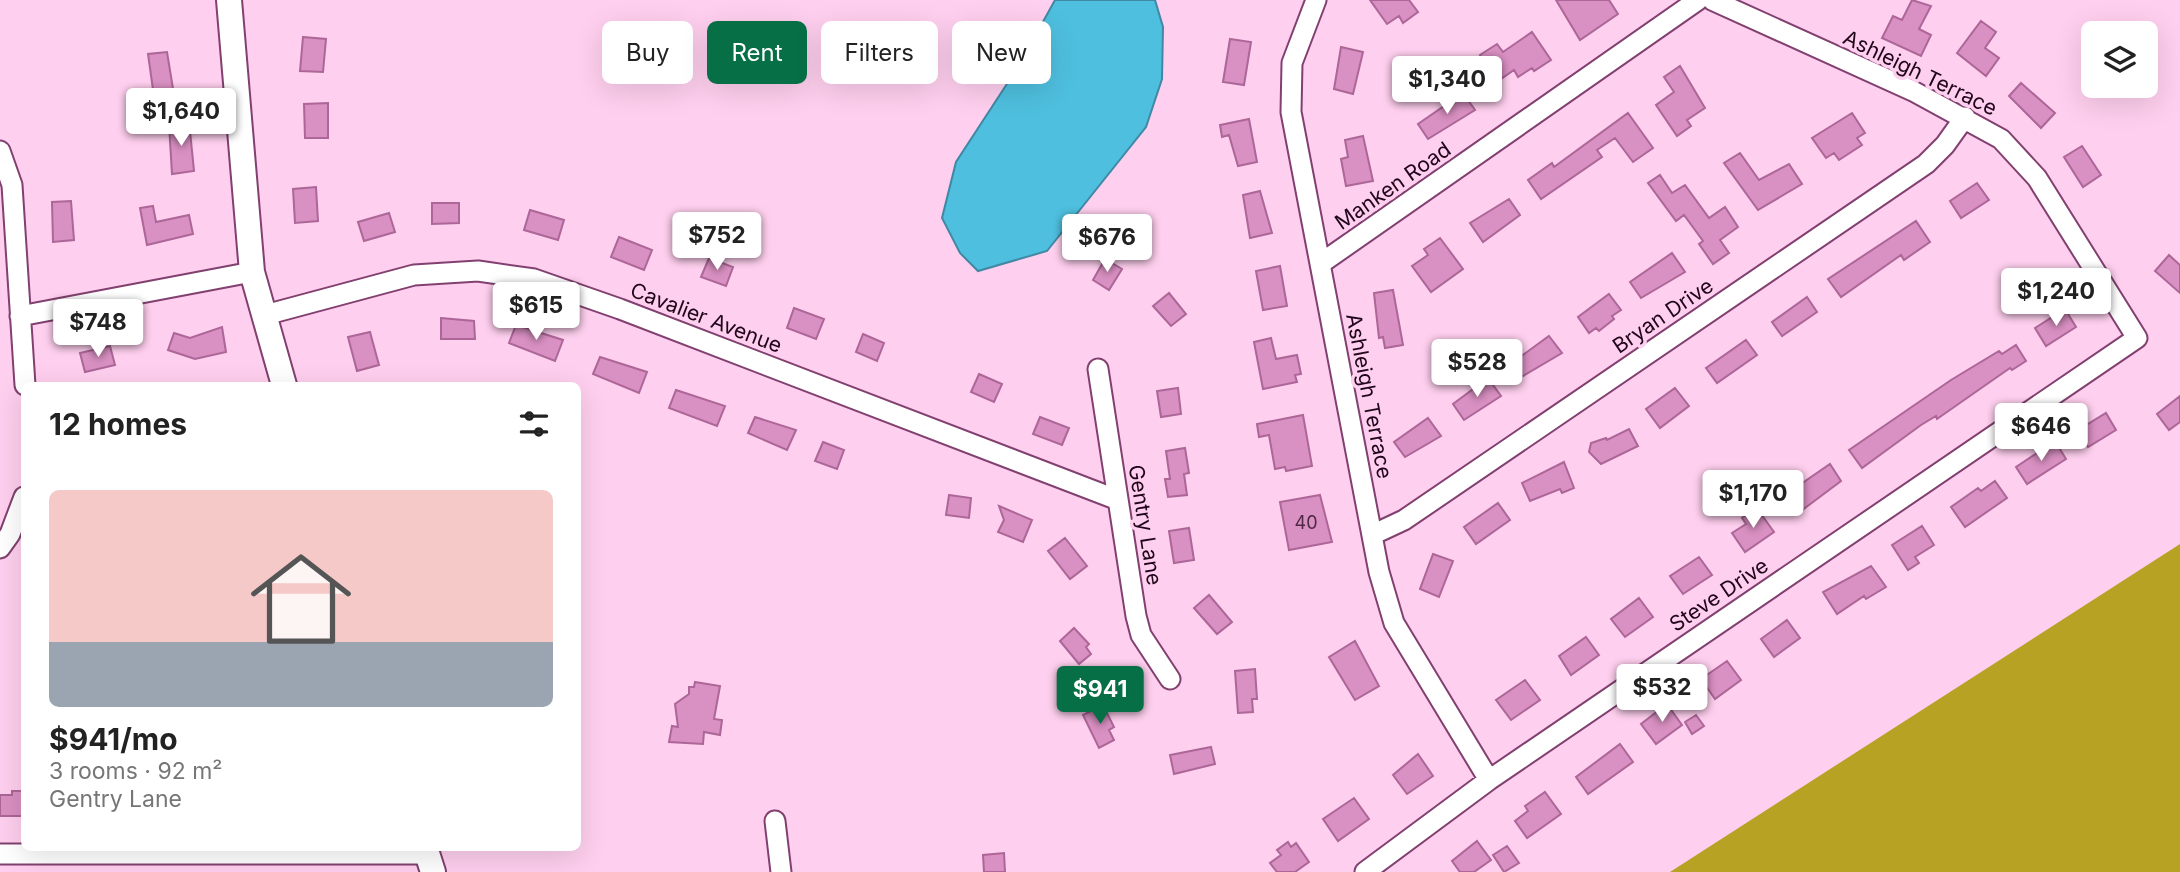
<!DOCTYPE html>
<html lang="en">
<head>
<meta charset="utf-8">
<style>
  :root { --surface:#fff; --page:#f2f2f2; --text:#222; --muted:#767676; --line:#e0e0e0; --accent:#076f46 }
  body { margin:0; font-family:Inter,sans-serif; background:var(--page); color:var(--text); height:100vh; display:flex; flex-direction:column; font-size:26px; white-space:nowrap }
  * { box-sizing:border-box; margin:0 }
  p { font-size:23px; color:var(--muted) }
  .icon { flex:none; width:38px; height:38px; fill:none; stroke:currentColor; stroke-width:2; stroke-linecap:round; stroke-linejoin:round }
  .map { position:relative; flex:1; overflow:hidden }
  .details { position:absolute; left:21px; top:382px; width:560px; height:469px; display:flex; flex-direction:column; background:var(--surface); border-radius:10px; box-shadow:0 7px 28px #0002 }
  .details>* { flex:none }
  .guide { position:absolute; left:602px; top:21px; width:665px; height:63px; display:flex; gap:14px }
  .controls { position:absolute; left:2081px; top:21px; display:grid; gap:14px }
  .controls a { display:grid; place-items:center; width:77px; height:77px; border-radius:10px; background:var(--surface); box-shadow:0 7px 28px #0002; font-size:35px }
  .price { position:absolute; translate:-50% -60px; padding:0 16px; border-radius:7px; background:#fff; color:#222; font-size:23px; line-height:46px; filter:drop-shadow(0 2px 4px #0008) }
  .price::after { content:''; position:absolute; left:50%; top:42px; width:21px; height:16px; margin-left:-10px; background:inherit; clip-path:polygon(0 0,100% 0,50% 100%) }
  .price.active { background:var(--accent); color:#fff }
  ul { padding:0; list-style:none }
  li { display:grid; align-content:center; gap:14px; height:371px; padding:0 28px }
  li+li { border-top:2px solid var(--line) }
  li span { display:grid; place-items:center; height:217px; border-radius:10px; color:#555 }
  li>.icon { margin-inline-start:auto }
  span .icon { width:126px; height:126px; fill:#fffc; stroke-width:1 }
  li b { font-size:30px }
  h2 { display:flex; justify-content:space-between; align-items:center; height:84px; padding:0 28px; font-size:30px }
  .chip { padding:0 24px; border-radius:10px; background:var(--surface); box-shadow:0 7px 28px #0002; font-size:24px; line-height:63px }
  .chip.active { background:var(--accent); color:#fff }
  .map>svg:first-child { display:block }
  .forest { fill:#b7a224 }
  .water { fill:#4ebfde; stroke:#4088a3; stroke-width:2 }
  .building { fill:#d990c2; stroke:#ac6697; stroke-width:2 }
  .lines { fill:none; stroke-linecap:round; stroke-linejoin:round }
  .minor-casing { stroke:#81406f; stroke-width:23 }
  .tertiary-casing { stroke:#81406f; stroke-width:28 }
  .minor { stroke:#fff; stroke-width:19 }
  .tertiary { stroke:#fff; stroke-width:24 }
  .labels { text-anchor:middle; stroke-width:7; stroke-linejoin:round; paint-order:stroke }
  .number-label { font-size:18px; fill:#4e2844 }
  .street-label { font-size:21px; fill:#20061a; stroke:#fecfee }
</style>
</head>
<body>
<div class="map">
<svg width="2180" height="872" viewBox="0 0 2180 872">
  <rect width="100%" height="100%" fill="#fecfee"/>
  <!-- forest -->
  <path class="forest" d="M2180,544V872H1670Z"/>
  <!-- water -->
  <path class="water" d="M1055,0H1155L1163,27L1162,79L1146,127L1047,251L978,271L960,253L942,218L956,162L1018,67Z"/>
  <!-- building -->
  <path class="building" d="M1370,0H1409L1418,12L1403,23L1399,16L1387,24Z
    M1556,0H1609L1618,14L1580,40Z
    M1912,0L1931,6L1919,29L1931,35L1921,56L1882,38L1893,16L1902,20Z
    M1981,21L1996,32L1985,48L1999,58L1986,76L1957,53Z
    M1532,32L1551,60L1534,71L1532,68L1518,77L1514,70L1498,81L1480,55L1497,44L1503,52Z
    M303,37L326,39L323,72L300,71Z
    M1230,39L1251,42L1244,85L1223,82Z
    M1341,47L1363,52L1353,94L1334,89Z
    M167,52L175,101L155,104L148,54Z
    M1680,66L1705,108L1687,120L1691,126L1677,136L1656,105L1674,92L1664,77Z
    M2021,83L2055,113L2041,128L2009,96Z
    M1463,93L1475,110L1428,139L1418,124Z
    M328,103V138H305L304,104Z
    M1628,113L1653,148L1633,162L1615,138L1597,150L1602,157L1541,199L1528,180L1552,163L1554,167Z
    M1852,113L1865,133L1857,138L1862,145L1839,160L1834,153L1826,158L1812,138Z
    M1249,119L1257,162L1238,166L1229,135L1222,137L1220,125Z
    M189,121L194,171L172,174L169,124Z
    M1363,136L1373,181L1346,186L1341,159L1348,157L1345,140Z
    M2082,146L2101,175L2083,187L2064,157Z
    M1740,153L1759,180L1789,164L1802,184L1758,210L1724,163Z
    M1660,175L1672,193L1685,185L1709,218L1725,207L1738,227L1720,240L1729,253L1713,264L1699,244L1703,241L1684,215L1676,221L1648,183Z
    M1977,183L1989,200L1961,218L1950,201Z
    M316,187L318,221L295,223L293,189Z
    M1260,191L1272,233L1250,238L1243,195Z
    M1509,199L1520,215L1483,242L1470,223Z
    M71,201L74,240L53,242L52,202Z
    M432,203H459V223L432,224Z
    M153,206L156,222L189,215L193,234L147,245L140,208Z
    M530,210L564,220L558,240L524,230Z
    M389,213L395,232L364,241L358,222Z
    M1916,221L1930,242L1904,260L1901,255L1841,297L1828,279Z
    M619,237L652,250L644,270L611,257Z
    M1440,238L1463,269L1431,292L1412,266L1428,255L1424,249Z
    M1672,253L1685,272L1641,298L1630,282Z
    M2169,255L2180,265V293L2155,271Z
    M709,258L733,267L726,286L701,277Z
    M1105,259L1122,269L1109,290L1093,280Z
    M1280,266L1287,306L1263,310L1256,271Z
    M1393,290L1403,345L1385,348L1383,337L1379,338L1374,293Z
    M1169,293L1186,314L1171,326L1153,306Z
    M1609,294L1621,310L1612,316L1614,319L1599,331L1596,328L1589,333L1578,317Z
    M1807,297L1817,312L1782,336L1772,322Z
    M794,308L824,319L816,339L787,328Z
    M2065,309L2076,327L2046,346L2035,328Z
    M441,318L474,321L475,339H441Z
    M516,325L563,340L555,361L509,343Z
    M222,327L226,352L195,359L168,350L174,333L190,338Z
    M370,332L379,365L357,371L348,337Z
    M863,334L884,343L877,361L856,352Z
    M1549,336L1562,353L1518,379L1509,365Z
    M1271,338L1276,359L1297,355L1301,374L1295,375L1297,382L1263,389L1254,342Z
    M1746,340L1757,355L1717,383L1706,368Z
    M2016,345L2026,361L2012,370L2010,368L1937,419L1936,416L1921,425L1862,468L1849,450L1951,380L1999,351L2002,354Z
    M110,346L115,365L85,372L80,353Z
    M600,357L647,372L639,393L593,374Z
    M979,374L1002,384L994,402L971,392Z
    M1488,378L1501,396L1464,420L1453,404Z
    M1178,388L1181,414L1161,417L1157,391Z
    M1675,388L1689,406L1660,428L1646,409Z
    M676,390L725,406L717,426L669,408Z
    M2180,396V422L2169,430L2157,414Z
    M2106,413L2116,430L2088,447L2078,430Z
    M1303,415L1312,466L1286,471L1285,467L1275,469L1269,435L1259,437L1257,424Z
    M755,417L796,430L787,450L748,433Z
    M1040,417L1069,428L1062,445L1033,434Z
    M1428,418L1441,436L1405,457L1394,442Z
    M1629,429L1638,446L1601,464L1589,452L1591,443L1606,438L1607,440Z
    M2055,441L2066,459L2027,484L2016,467Z
    M823,442L844,450L837,469L815,461Z
    M1185,448L1189,473L1184,474L1187,495L1168,497L1165,479H1170L1166,451Z
    M1564,462L1574,488L1562,493L1560,489L1530,501L1522,483Z
    M1830,464L1841,481L1801,511L1788,493Z
    M1995,481L2007,498L1965,527L1951,507L1978,488L1981,491Z
    M949,495L971,498L969,518L946,515Z
    M1320,495L1332,542L1289,550L1280,502Z
    M1498,503L1510,520L1476,544L1464,527Z
    M999,506L1032,520L1023,542L998,532L1004,520Z
    M1756,507L1774,532L1745,552L1732,533L1746,524L1742,518Z
    M1922,526L1934,545L1915,557L1919,563L1908,570L1892,545Z
    M1189,528L1194,560L1174,563L1169,531Z
    M1065,538L1087,566L1070,579L1048,551Z
    M1433,554L1453,561L1439,597L1420,589Z
    M1699,557L1712,575L1683,594L1670,576Z
    M1871,566L1886,587L1866,599L1864,596L1837,614L1823,592Z
    M1209,595L1232,622L1217,634L1194,608Z
    M1639,598L1653,617L1625,637L1611,619Z
    M1787,620L1800,638L1774,657L1761,639Z
    M1074,628L1089,644L1086,647L1091,654L1079,664L1060,641Z
    M1586,637L1599,655L1571,675L1559,656Z
    M1355,641L1379,686L1355,700L1329,657Z
    M1727,661L1741,680L1715,699L1701,679Z
    M1255,669L1257,699H1252L1253,712L1238,713L1235,671Z
    M1525,680L1540,700L1511,720L1496,700Z
    M695,682L720,686L714,719L722,720L720,735L704,732L703,744L669,742L672,726L678,727L675,704L689,694V687H694Z
    M1667,704L1682,725L1656,744L1641,724Z
    M1103,705L1114,727L1109,730L1114,740L1099,748L1083,715Z
    M1696,715L1704,726L1692,734L1685,722Z
    M1620,744L1633,762L1588,794L1576,777Z
    M1211,747L1215,764L1174,774L1170,755Z
    M1418,754L1433,776L1407,794L1393,775Z
    M12,791H24V816H0V795H12Z
    M1545,792L1561,814L1527,838L1515,821L1528,811L1525,806Z
    M1354,798L1369,819L1338,841L1323,819Z
    M1477,841L1491,860L1474,872H1460L1452,861Z
    M1288,842L1291,847L1296,843L1309,862L1295,872H1277L1270,863L1281,855L1277,850Z
    M1507,846L1519,863L1504,872L1493,855Z
    M1004,853L1005,872H984L983,855Z"/>
  <g class="lines">
    <defs>
      <path id="minor" d="M1316,0L1292,63L1291,112L1379,572L1394,623L1489,780
        M0,151L12,185L25,385
        M1320,264L1698,0
        M265,315L414,275L478,271L534,279L620,309L1118,500
        M20,316L252,272
        M1098,369L1136,616L1141,635L1170,679
        M1372,535L1404,520L1926,164L1945,145L1965,117
        M0,548L10,534L24,497
        M775,821L781,872
        M0,854H427
        M1365,872L1489,780L2137,338L2037,178L2001,139L1913,91L1712,0"/>
      <path id="tertiary" d="M229,0L252,272L284,385
        M425,847L433,872"/>
    </defs>
    <!-- minor casing -->
    <use href="#minor" class="minor-casing"/>
    <!-- tertiary casing -->
    <use href="#tertiary" class="tertiary-casing"/>
    <!-- minor -->
    <use href="#minor" class="minor"/>
    <!-- tertiary -->
    <use href="#tertiary" class="tertiary"/>
  </g>
  <g class="labels">
    <!-- number labels -->
    <g class="number-label">
      <text x="1306" y="529">40</text>
    </g>
    <!-- street labels -->
    <g class="street-label">
      <text transform="translate(1920 73) rotate(26)" y="7">Ashleigh Terrace</text>
      <text transform="translate(1393 186) rotate(-35)" y="7">Manken Road</text>
      <text transform="translate(1663 316) rotate(-34)" y="7">Bryan Drive</text>
      <text transform="translate(706 318) rotate(21)" y="7">Cavalier Avenue</text>
      <text transform="translate(1369 396) rotate(79)" y="7">Ashleigh Terrace</text>
      <text transform="translate(1145 525) rotate(81)" y="7">Gentry Lane</text>
      <text transform="translate(1719 595) rotate(-34)" y="7">Steve Drive</text>
    </g>
  </g>
</svg>
<div class="controls">
<a><svg class="icon" aria-label="layers" viewBox="0 0 24 24"><path d="M12 4l9 5-9 5-9-5zM3 14l9 5 9-5"/></svg></a>
</div>
<b class="price" style="left:1447px;top:116px">$1,340</b>
<b class="price" style="left:181px;top:148px">$1,640</b>
<b class="price" style="left:717px;top:272px">$752</b>
<b class="price" style="left:1107px;top:274px">$676</b>
<b class="price" style="left:2056px;top:328px">$1,240</b>
<b class="price" style="left:536px;top:342px">$615</b>
<b class="price" style="left:98px;top:359px">$748</b>
<b class="price" style="left:1477px;top:399px">$528</b>
<b class="price" style="left:2041px;top:463px">$646</b>
<b class="price" style="left:1753px;top:530px">$1,170</b>
<b class="price" style="left:1662px;top:724px">$532</b>
<b class="price active" style="left:1100px;top:726px">$941</b>
<div class="guide">
<a class="chip">Buy</a>
<a class="chip active">Rent</a>
<a class="chip">Filters</a>
<a class="chip">New</a>
</div>
<section class="details">
<h2>12 homes<svg class="icon" aria-label="filters" viewBox="0 0 24 24"><path d="M4 7h16M4 17h16"/><circle cx="9" cy="7" r="2"/><circle cx="15" cy="17" r="2"/></svg></h2>
<ul>
<li><span style="background:linear-gradient(#f6c9c9 70%,#9aa5b1 0)"><svg class="icon" aria-label="home" viewBox="0 0 24 24"><path d="M3 11l9-7 9 7M6 9v11h12V9"/></svg></span><div><b>$941/mo</b><p>3 rooms · 92 m²</p><p>Gentry Lane</p></div></li>
</ul>
</section>
</div>
</body>
</html>
